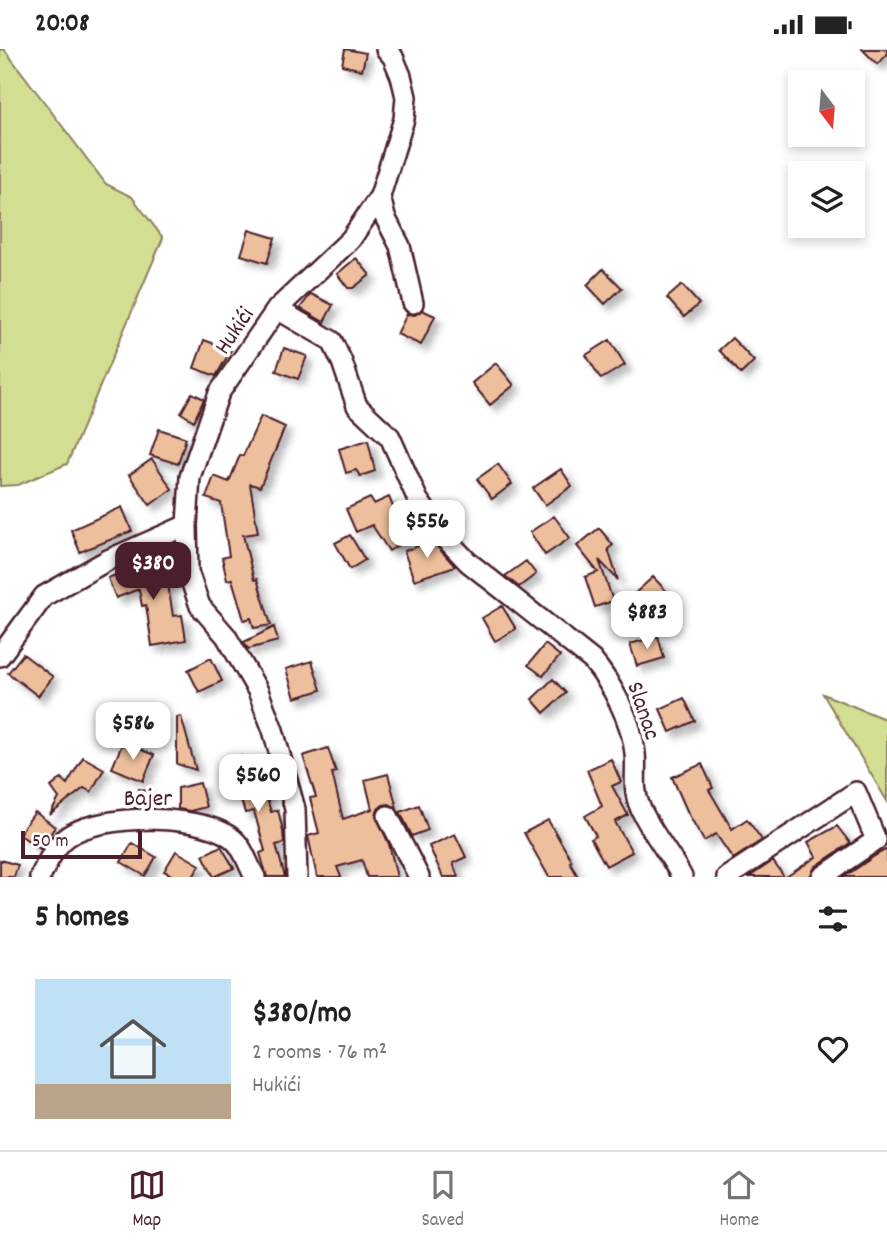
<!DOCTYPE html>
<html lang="en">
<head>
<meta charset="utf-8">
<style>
  :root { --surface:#fff; --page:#f2f2f2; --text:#222; --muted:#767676; --line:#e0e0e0; --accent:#4a1f2b }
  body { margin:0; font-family:Dekko,sans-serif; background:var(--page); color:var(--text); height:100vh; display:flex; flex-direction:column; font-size:26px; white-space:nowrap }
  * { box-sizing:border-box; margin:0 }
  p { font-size:23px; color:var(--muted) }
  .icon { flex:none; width:38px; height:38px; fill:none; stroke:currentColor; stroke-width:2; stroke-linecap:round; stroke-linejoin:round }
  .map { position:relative; height:828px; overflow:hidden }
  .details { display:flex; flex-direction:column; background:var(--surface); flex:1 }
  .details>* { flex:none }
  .needle { width:46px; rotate:164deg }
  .tools { position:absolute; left:788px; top:21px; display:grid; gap:14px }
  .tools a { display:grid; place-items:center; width:77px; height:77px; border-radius:0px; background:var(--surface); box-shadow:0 4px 10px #0003; font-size:35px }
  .scale { position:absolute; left:21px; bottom:18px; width:121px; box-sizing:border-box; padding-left:7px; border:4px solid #4a1f2b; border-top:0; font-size:19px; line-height:24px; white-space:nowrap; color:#4a1f2b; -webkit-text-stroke:5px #fff; paint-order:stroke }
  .price { position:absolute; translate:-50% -60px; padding:0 16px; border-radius:14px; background:#fff; color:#222; font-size:23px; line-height:46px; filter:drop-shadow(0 2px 4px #0008) }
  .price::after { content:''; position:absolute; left:50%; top:42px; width:21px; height:16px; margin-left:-10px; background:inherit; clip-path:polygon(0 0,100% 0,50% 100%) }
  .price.active { background:var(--accent); color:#fff }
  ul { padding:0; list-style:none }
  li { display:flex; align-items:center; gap:21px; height:175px; padding:0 35px }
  li span { display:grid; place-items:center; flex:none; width:196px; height:140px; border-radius:0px; color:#555 }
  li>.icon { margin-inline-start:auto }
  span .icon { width:84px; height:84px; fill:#fffc; stroke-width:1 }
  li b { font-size:30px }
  h2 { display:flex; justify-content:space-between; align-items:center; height:84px; padding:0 35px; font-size:30px }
  .status { display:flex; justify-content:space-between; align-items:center; height:49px; padding:0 35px; background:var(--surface); direction:ltr }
  .status svg { height:19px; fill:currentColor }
  .tabs { display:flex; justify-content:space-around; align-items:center; height:98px; border-top:2px solid var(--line); background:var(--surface); font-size:19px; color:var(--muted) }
  .tabs a { display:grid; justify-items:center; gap:4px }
  .tabs .active { color:var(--accent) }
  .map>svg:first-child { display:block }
  .green { fill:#d2df92; stroke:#8e7f5e; stroke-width:2 }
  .building { fill:#edbf9c; stroke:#4a1f2b; stroke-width:2; filter:url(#shadow) }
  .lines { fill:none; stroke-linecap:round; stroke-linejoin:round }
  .street-casing { stroke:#4a1f2b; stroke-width:24 }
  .street { stroke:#fff; stroke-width:19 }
  .labels { text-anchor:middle; stroke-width:7; stroke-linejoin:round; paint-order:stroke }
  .street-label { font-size:24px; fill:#4a1f2b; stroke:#fff }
</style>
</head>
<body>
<div class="status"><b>20:08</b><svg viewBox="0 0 49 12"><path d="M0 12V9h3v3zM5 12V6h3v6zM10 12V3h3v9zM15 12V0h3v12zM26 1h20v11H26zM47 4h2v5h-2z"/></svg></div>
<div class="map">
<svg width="887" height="828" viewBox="0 0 887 828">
  <defs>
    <filter id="shadow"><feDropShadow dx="6" dy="6" stdDeviation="3.5" flood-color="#0004"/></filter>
  </defs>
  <rect width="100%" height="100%" fill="#fff"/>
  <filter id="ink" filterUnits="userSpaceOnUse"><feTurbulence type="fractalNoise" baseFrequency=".0143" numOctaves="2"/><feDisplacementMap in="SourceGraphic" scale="14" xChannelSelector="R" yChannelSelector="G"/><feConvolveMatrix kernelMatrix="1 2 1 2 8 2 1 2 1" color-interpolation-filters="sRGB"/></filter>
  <g filter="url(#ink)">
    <!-- green -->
    <path class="green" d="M0,0H4L106,135L132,148L163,189L67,415L18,436L0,437Z
      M823,645L887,671V752Z"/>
    <!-- building -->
    <path class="building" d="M345,0L366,4L362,21L342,16Z
      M862,0H887V6L877,15Z
      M249,181L275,189L267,214L241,206Z
      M356,209L370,226L353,239H348L337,225Z
      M603,220L622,239L605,255L587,236Z
      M682,236L699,255L684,268L667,249Z
      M311,245L333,256L324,273L300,259Z
      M422,261L435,267L421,296L397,285L407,265L415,266Z
      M732,289L754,312L741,325L719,301Z
      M204,291L231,301L216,327L194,319Z
      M610,291L625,316L601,330L586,306Z
      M284,299L307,307L298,330L276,322Z
      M496,314L514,336L490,356L472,334Z
      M192,344L204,350L194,372L181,364Z
      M261,367L285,378L260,438L250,435L258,484L243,486L254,531L257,530L271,576L254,579L251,569L244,571L232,530L227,531L222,509L229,507L221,454L206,449L214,427L229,433L240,406L243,407Z
      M159,380L186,389L178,415L150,406Z
      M368,391L375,422L360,427L356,421L346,424L339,400Z
      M152,410L172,440L150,456L129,426Z
      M498,415L512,435L492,450L477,430Z
      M561,420L572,437L545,456L533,439Z
      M389,448L396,465L392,466L407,491L389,502L372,476L356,483L346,460L370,449L374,455Z
      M122,458L132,482L80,503L71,481Z
      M554,467L570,489L545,506L530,483Z
      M599,479L613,496L608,500L618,531L599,511L613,552L595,558L585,528L598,523L577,497Z
      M350,486L365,511L350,520L335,494Z
      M432,492L455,517L414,531L404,502Z
      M526,512L536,525L519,538L505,527Z
      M165,517L173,567L182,566L186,591L152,597L146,556L142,557L139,540L116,549L108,529L127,521L128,523Z
      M653,528L671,547L651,566L633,546Z
      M502,557L516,580L495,592L482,569Z
      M274,578L278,592L248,600L244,593Z
      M658,587L664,609L637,617L630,595Z
      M545,595L560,607L543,627L528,616Z
      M23,605L53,628L38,647L8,624Z
      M211,609L222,632L199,643L188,621Z
      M312,612L321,641L295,649L286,620Z
      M553,630L566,644L544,664L532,650Z
      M684,649L695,672L670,683L660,660Z
      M181,667L196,721L177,715V668Z
      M123,693L154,706L143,732L112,719Z
      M328,699L336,723L332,724L343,770L372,760L365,731L388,725L397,759L389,755L383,756L378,760L376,767L389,795L397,828H367L362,811L337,818L341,828H317L308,787L319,784L310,749L316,748L303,707Z
      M241,707L252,736L262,733L271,763L278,761L283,782L284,794L276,796L285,828H267L260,804L265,802L254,762L245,764L236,734L225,730L219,715Z
      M83,708L104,720L91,743L84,739L50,766L59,749L51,738L62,729L67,735Z
      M611,710L621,733L612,737L628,766L615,773L632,803L606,817L591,790L596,787L585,767L602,757L587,721Z
      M702,715L713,739L709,741L732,780L747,770L762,791L733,810L716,785L704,792L688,764L672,728Z
      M200,734L206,758L190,762L178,760V739Z
      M139,740L155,744L152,758H135Z
      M419,756L428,781L412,787L400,763Z
      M35,763L55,778L40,800L19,785Z
      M548,771L572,812L570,813L578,828H549L524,784Z
      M837,777L850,794L815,818L810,828H786L816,808L808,793Z
      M455,785L466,808L453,814L458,828H443L429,797Z
      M132,794L156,808L145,827L121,813Z
      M221,797L234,819L214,828L203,806Z
      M887,800V828H844L876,806Z
      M176,802L200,816L193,828H175L164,822Z
      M0,811L18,816L14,828H0Z
      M773,812L784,828H749Z"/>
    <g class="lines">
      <defs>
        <path id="street" d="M380,147L385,168L400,197L413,254
          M277,260L332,292L342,313L357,357L390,388L418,451L446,490L468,513L592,611C612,635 632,672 635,704C637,722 632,740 640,758C650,782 670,805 682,828
          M0,607L44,547L108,511L187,476
          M388,767L419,828
          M40,828C47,814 54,798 67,788C98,764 211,763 237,794C245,803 249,818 255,828
          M297,828L295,760L273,681L258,642L226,587L200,557L188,523L187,476L190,428L219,344L277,260L351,190L380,147L404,70L406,48L401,27L393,8L386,0
          M727,828L856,743L876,791L822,828"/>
      </defs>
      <!-- street casing -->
      <use href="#street" class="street-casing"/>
      <!-- street -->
      <use href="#street" class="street"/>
    </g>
  </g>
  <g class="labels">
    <!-- street labels -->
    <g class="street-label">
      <text transform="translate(233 281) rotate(-56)" y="8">Hukići</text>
      <text transform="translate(645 661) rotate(71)" y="8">Slanac</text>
      <text x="148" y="756">Bajer</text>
    </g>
  </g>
</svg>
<div class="tools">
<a><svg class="needle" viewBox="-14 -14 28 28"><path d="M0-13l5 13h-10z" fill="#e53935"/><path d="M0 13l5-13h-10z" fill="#767676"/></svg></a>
<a><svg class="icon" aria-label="layers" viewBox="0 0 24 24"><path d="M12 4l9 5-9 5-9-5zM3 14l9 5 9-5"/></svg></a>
</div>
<div class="scale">50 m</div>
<b class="price" style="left:427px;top:511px">$556</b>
<b class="price active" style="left:153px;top:553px">$380</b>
<b class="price" style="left:647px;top:602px">$883</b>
<b class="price" style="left:133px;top:713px">$586</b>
<b class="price" style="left:258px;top:765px">$560</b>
</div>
<section class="details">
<h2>5 homes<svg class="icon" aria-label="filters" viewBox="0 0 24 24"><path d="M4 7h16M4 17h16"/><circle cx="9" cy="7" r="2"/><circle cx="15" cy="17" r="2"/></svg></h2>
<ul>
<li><span style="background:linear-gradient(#bfe0f5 75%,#b9a48a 0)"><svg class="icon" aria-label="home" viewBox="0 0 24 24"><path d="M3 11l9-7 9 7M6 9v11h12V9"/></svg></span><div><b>$380/mo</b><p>2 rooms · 76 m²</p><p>Hukići</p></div><svg class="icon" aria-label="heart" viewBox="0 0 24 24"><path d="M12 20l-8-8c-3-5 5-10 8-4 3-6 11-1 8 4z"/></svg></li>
</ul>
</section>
<nav class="tabs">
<a class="active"><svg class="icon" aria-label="map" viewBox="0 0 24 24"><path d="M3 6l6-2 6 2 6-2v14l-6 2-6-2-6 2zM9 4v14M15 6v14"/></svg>Map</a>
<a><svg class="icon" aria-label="saved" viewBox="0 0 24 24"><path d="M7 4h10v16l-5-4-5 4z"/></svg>Saved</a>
<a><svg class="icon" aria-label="home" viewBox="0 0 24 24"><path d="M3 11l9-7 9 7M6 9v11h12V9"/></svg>Home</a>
</nav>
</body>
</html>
